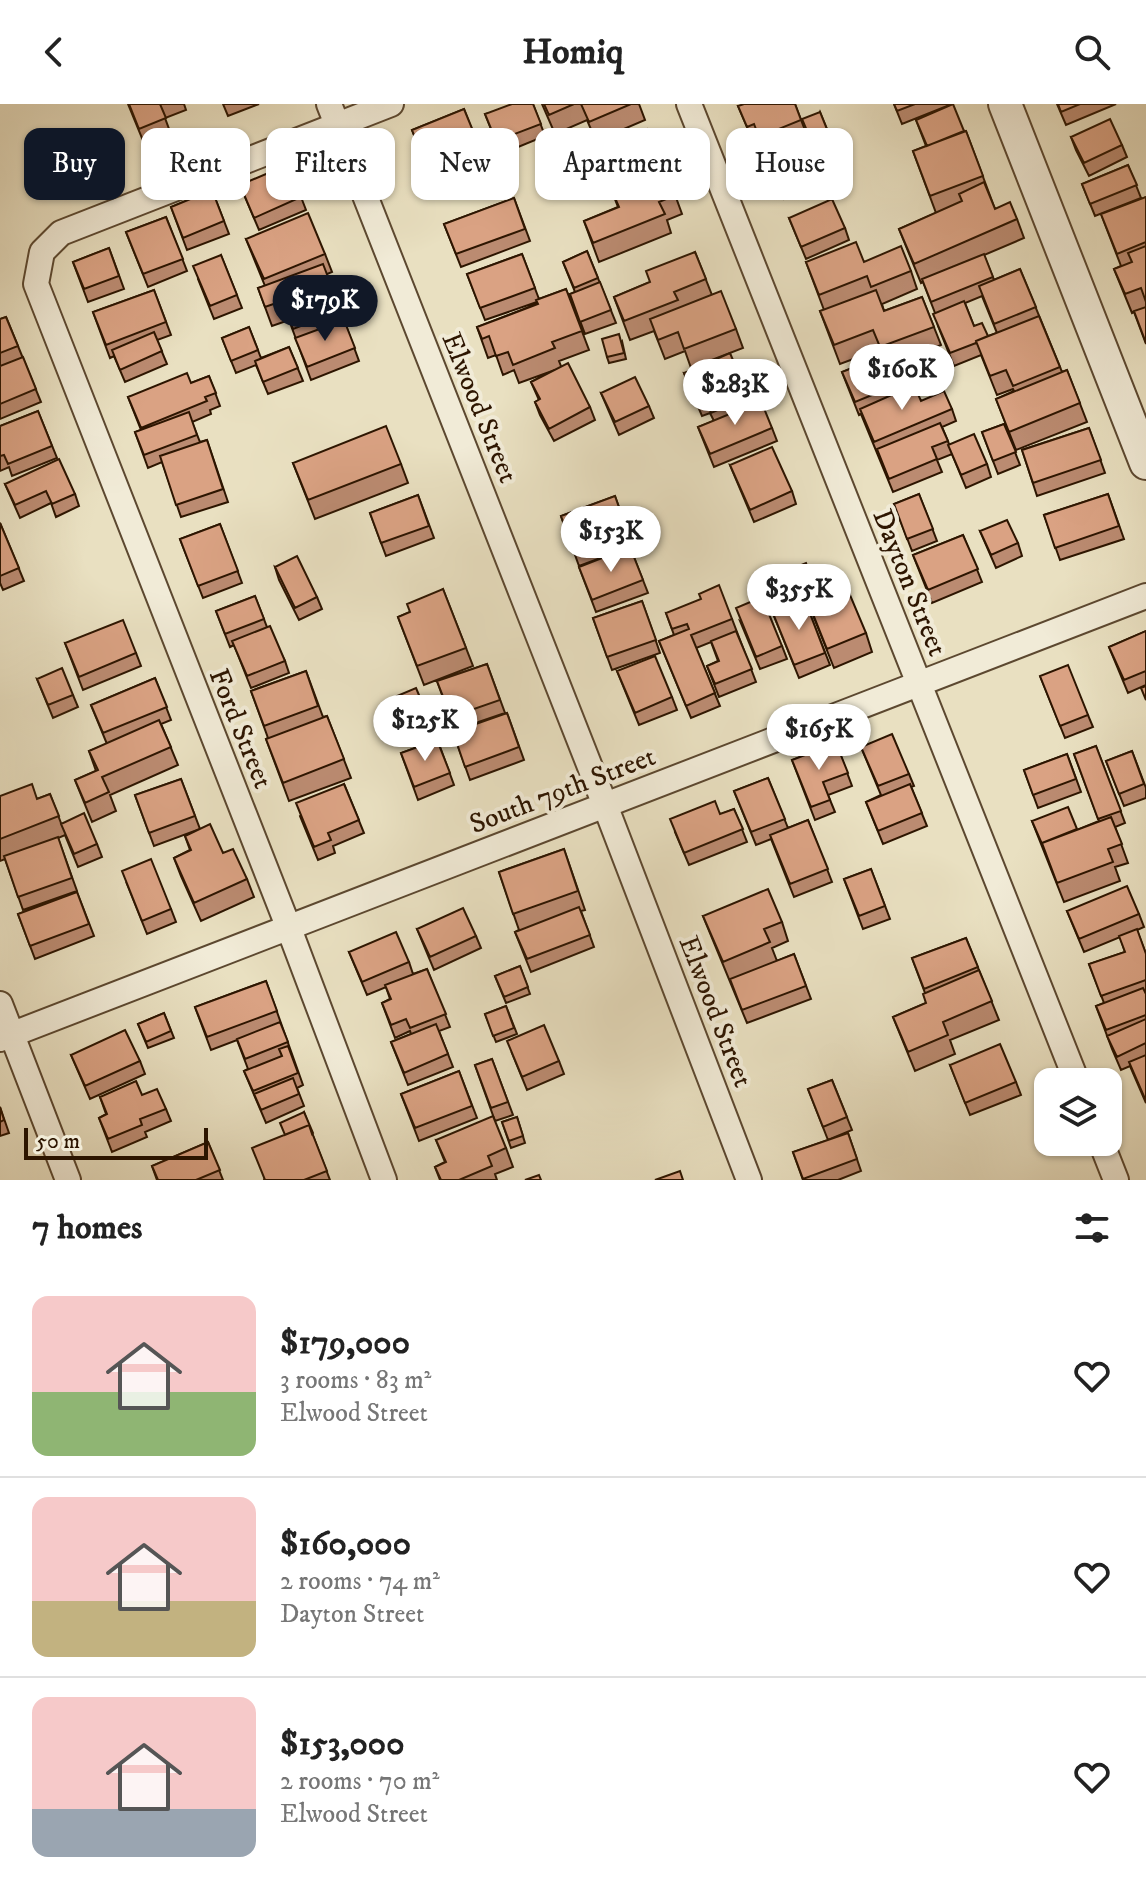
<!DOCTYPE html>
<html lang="en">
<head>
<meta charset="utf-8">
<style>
  :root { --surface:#fff; --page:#f6f6f6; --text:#222; --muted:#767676; --line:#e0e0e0; --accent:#111827 }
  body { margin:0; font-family:"IM FELL DW Pica",serif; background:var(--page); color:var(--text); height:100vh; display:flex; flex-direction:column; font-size:30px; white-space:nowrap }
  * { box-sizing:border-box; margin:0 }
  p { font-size:26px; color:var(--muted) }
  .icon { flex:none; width:44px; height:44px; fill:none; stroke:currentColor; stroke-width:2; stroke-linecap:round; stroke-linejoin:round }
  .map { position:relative; height:1076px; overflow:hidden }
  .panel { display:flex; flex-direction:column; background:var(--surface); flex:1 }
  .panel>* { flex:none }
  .hud { position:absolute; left:24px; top:24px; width:1098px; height:72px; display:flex; gap:16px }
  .tools { position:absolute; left:1034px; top:964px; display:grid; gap:16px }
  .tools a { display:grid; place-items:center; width:88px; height:88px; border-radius:16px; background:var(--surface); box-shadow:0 2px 6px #0004; font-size:40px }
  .scale { position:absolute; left:24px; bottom:20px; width:184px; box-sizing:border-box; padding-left:8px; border:4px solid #2d1500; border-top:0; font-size:22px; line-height:28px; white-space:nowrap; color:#2d1500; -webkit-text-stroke:6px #f1ebd7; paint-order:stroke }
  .price { position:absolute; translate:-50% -68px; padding:0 18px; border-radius:28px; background:#fff; color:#222; font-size:26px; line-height:52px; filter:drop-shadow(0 2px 4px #0008) }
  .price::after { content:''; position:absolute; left:50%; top:48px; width:24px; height:18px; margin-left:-12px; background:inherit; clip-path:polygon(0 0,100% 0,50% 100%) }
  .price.current { background:var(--accent); color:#fff }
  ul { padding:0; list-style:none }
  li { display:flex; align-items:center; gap:24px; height:200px; padding:0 32px }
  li+li { border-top:2px solid var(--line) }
  li span { display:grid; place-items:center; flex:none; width:224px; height:160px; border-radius:16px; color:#555 }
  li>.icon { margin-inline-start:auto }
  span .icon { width:96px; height:96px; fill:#fffc; stroke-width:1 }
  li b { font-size:34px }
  h2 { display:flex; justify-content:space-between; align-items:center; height:96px; padding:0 32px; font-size:34px }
  .tag { padding:0 28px; border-radius:16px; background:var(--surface); box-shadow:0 2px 6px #0004; font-size:28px; line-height:72px }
  .tag.current { background:var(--accent); color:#fff }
  header { display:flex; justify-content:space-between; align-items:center; height:104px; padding:0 32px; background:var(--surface); font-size:36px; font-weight:800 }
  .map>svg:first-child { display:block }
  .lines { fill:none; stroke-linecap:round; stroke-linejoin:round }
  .minor-casing { stroke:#5c4830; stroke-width:28 }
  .tertiary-casing { stroke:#5c4830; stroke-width:36 }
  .minor { stroke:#f1ebd7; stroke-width:24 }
  .tertiary { stroke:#f1ebd7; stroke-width:32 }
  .wall { fill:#bb8b71; stroke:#2d1500; stroke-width:2; fill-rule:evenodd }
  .shaded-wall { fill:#99715c; stroke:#2d1500; stroke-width:2 }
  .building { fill:#daa283; stroke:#2d1500; stroke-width:2 }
  .labels { text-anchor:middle; stroke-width:8; stroke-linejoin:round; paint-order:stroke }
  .street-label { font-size:28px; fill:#2d1500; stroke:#f1ebd7 }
</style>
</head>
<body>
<header><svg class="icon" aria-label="back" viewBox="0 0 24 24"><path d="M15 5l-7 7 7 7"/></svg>Homiq<svg class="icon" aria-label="search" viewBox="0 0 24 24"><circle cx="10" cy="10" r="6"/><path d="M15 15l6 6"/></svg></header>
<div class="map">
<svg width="1146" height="1076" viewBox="0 0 1146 1076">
  <rect width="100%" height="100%" fill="#e9e0c1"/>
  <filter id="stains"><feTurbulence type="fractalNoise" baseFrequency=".0025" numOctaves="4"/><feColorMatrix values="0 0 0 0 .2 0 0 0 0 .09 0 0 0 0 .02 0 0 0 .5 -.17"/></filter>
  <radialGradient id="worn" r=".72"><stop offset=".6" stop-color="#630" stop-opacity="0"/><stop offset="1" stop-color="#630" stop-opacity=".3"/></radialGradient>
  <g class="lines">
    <defs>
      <path id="minor" d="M329,0L605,701L749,1076
        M689,0L1077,978
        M0,900L68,1076
        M0,935L1146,492
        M1101,1038L1116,1076
        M384,1076L288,822L36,180L42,148L61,129L391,0"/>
      <path id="tertiary" d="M1005,0L1146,359"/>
    </defs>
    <!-- minor casing -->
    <use href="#minor" class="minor-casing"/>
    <!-- tertiary casing -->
    <use href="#tertiary" class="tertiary-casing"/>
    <!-- minor -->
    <use href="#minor" class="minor"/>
    <!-- tertiary -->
    <use href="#tertiary" class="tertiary"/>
  </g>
  <!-- wall -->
  <path class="wall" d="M128,0H184L186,6L165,14L172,33L146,44Z
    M223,0H259L228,12Z
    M533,0L545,32L501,50L485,10Z
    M542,0H639L645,16L596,37L587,16L555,30Z
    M795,0L806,29L764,46L758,32L752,35L738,2Z
    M894,0H952L902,20Z
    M1057,0H1116L1066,21Z
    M464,5L482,52L431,73L412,26Z
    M820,8L831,35L823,38L836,74L784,95L767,51L810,34Z
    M916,16L966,27L995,105L1017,115L1024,134L984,151L994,176L1020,165L1062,268L1067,266L1087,318L1016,346L996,295L1014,287L1013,285L997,291L981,251L954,262L938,222L935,209L923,178L921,179L899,125L936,109L913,47L926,42ZM982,192L997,229L988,232L974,222L965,199Z
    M1071,33L1122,41L1127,53L1089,72L1076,46Z
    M607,39L660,60L663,58L682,110L667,116L671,129L599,158L584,117L618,103L609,80L620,76Z
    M560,56L593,65L596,71L577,84L562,62Z
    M1128,61L1141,94L1095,112L1082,80Z
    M240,81L301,93L306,106L259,126Z
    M212,86L229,130L187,146L171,103Z
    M1146,93V240L1134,208L1132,209L1114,165L1121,162L1101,110Z
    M514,94L530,137L461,163L444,120Z
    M166,113L187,167L148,183L126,128Z
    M789,114L845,124L849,136L806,155Z
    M246,135L325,150L332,168L327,170L359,257L311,276L289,216L272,222L258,184L265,182Z
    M109,144L124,185L88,198L73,158Z
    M587,147L616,219L585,230L570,190L575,188L563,158Z
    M695,148L712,191L736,225L743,244L691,264L685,247L665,255L654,227L630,236L614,193L650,178Z
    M522,150L539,195L566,185L589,246L559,257L561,262L590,303L595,316L554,337L540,311L535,298L539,296L531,278L555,266L519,279L514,266L503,271L496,251L488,254L477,223L537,200V198L485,216L467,170Z
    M221,151L242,204L214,215L198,175Z
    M806,158H864L911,167L917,185L882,200L884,207L922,193L941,241L896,259L906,285L921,297L952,305L956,317L942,323L949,340L987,360L991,373L966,384L952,350L937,356L942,368L893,388L861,310L859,311L842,268L883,252L880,245L840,260L820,207L824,206Z
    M154,186L171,231L157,236L167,260L125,278L114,252L110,254L93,208Z
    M6,213L41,298L0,315V215Z
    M249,223L261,254L289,243L303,277L268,290L256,261L236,269L222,234Z
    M622,237L626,255L609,259L607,253Z
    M684,269L743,280L748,293L734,299L737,307L772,324L777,337L714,363L698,323L714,317L710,309L702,312Z
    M209,272L220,302L210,306L211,310L192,318L200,338L207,336L228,398L181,413L162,358L148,364L135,328L141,326L128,293L191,279Z
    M601,289L649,302L654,314L619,331Z
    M38,307L57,354L12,372L9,363L0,367V322Z
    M1004,320L1020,361L998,370L982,328Z
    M1089,324L1105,369L1037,392L1022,346Z
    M293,359L401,360L408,379L315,415Z
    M730,361L792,387L796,400L754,418Z
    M5,380L75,390L79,402L56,413L51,399L20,414Z
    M919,390L937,437L912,447L894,400Z
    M1108,390L1124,435L1060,456L1044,411Z
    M418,391L434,434L386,452L370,409Z
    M615,392L633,442L579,462L561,412Z
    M0,419L24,477L3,486L0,479Z
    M220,420L242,479L203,494L180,435Z
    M980,427L1018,439L1022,452L996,464Z
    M963,431L982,478L932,499L913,451Z
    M630,443L648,489L596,508L579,463Z
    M275,463L317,493L322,505L299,516L279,476Z
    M779,470L815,483L866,529L872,548L834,564L810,504L808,505L830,561L799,574L772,507L791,500Z
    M443,485L473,562L424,581L398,513L410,508Z
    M255,492L267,523L285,557L289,569L251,584L234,541L230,543L216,507Z
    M642,497L660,549L612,566L593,514Z
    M666,509L732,515L756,578L719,593L707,562L718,557L711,538L696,544L720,602L691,614L659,537L674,531Z
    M740,517L782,542L787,555L760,565Z
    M1146,527V581L1128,589L1109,543Z
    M65,539L136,549L141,562L83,586Z
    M487,560L505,609L455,626L437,577Z
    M306,567L323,613L327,612L351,674L289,697L266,635L268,634L251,587Z
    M617,567L672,593L677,606L639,621Z
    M1040,572L1088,611L1093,623L1065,634Z
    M155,574L171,616L161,620L178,661L110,691L116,707L92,718L75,676L96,667L89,647L107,640L91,601Z
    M37,575L73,591L78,603L53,614Z
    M397,592L435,629L454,681L418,696L401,649L418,643Z
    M507,609L524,656L470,676L453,628Z
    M836,639L852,682L828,691L835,708L815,716L792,656Z
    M1096,642L1125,719L1115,723L1128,759L1115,763L1120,777L1064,798L1032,717L1077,726L1099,717L1074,650Z
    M861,643L909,670L914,682L911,683L927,722L883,740L866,698L881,691Z
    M1132,647L1146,684V694L1124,702L1106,657Z
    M1067,650L1081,688L1038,704L1024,666Z
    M768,674L788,724L808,716L832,778L794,793L771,735L756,741L734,687Z
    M181,675L200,725L154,742L135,691Z
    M344,680L364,729L333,742L335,749L318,756L300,712Z
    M50,690L61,719L97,740L102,753L78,763L65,731L58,734L77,787L23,806L5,755L0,757V692L37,695Z
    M734,705L747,738L689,761L675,728Z
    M185,732L223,749L247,775L254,793L201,817L181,772L174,754L190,746Z
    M564,745L585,806L581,807L594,843L531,868L515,828L519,826L499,768Z
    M871,765L890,815L863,825L844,775Z
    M127,780L171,805L176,818L147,830Z
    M77,788L94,832L35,855L18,810Z
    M1067,807L1139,810L1144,823L1137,826L1146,850V999L1130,962L1121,966L1112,945L1096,902L1104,899L1089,860L1125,848L1120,833L1084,848Z
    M703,812L782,818L788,837L772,844L777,857L794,850L811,895L747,919Z
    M417,825L476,832L481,844L434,866Z
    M966,834L999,916L950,936L955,950L915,967L893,913L926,899L925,889L912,854Z
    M349,848L409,858L413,870L427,865L450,923L439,927L453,963L408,981L391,938L411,930L410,927L395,934L382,899L390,895L386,883L367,891Z
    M520,862L530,890L506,899L495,872Z
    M266,877L303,981L297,984L304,1002L266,1019L244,967L248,965L237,936L211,946L195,903Z
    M506,902L517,930L496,938L485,910Z
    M164,909L174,934L148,944L138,920Z
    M512,949L559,957L564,970L527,986Z
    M71,951L140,957L145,970L90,995Z
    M492,955L513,1011L495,1017L475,961Z
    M950,961L1016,978L1021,991L970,1011Z
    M459,967L477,1014L419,1037L401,990Z
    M832,976L852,1026L828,1036L808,985Z
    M142,991L166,1005L171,1017L145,1028L147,1033L112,1048L99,1014L106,1010L100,993Z
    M0,1003L9,1029L0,1032Z
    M304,1008L330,1076H264L285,1031Z
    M517,1013L525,1039L511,1044L502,1018Z
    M848,1029L861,1067L838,1076H803L793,1048Z
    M436,1036L506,1044L513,1063L495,1070L497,1076H440L435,1063L445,1058Z
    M208,1038L223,1076H157L152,1062Z"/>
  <!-- shaded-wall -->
  <path class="shaded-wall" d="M593,65L596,71L577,84L574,77Z"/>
  <!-- building -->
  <path class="building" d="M129,0H160L166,14L139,25Z
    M512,0H533L541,20L496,37L485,10Z
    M544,0H574L549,11Z
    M581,0H631L589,18Z
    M744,0H795L801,16L759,33L754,20L747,23L738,2Z
    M894,0H915L897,7Z
    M953,0L964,27L927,42L916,16Z
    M1058,0H1080L1061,8Z
    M464,5L478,39L426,61L412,26Z
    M820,8L828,28L810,34L802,15Z
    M1110,15L1122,41L1084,59L1071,33Z
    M647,25L660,60L619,74L607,39Z
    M966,27L983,72L930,92L913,47Z
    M820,30L832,61L779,82L767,51Z
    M579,43L593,65L574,77L560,56Z
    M663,58L676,91L659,98L665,110L593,139L584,117L619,103L609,80Z
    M287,61L301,93L254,114L240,81Z
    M1128,61L1137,81L1090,100L1082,80Z
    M984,78L995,105L1010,98L1017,115L914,160L899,125L962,97L959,90Z
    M212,86L224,117L183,134L171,103Z
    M1146,93V138L1117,150L1101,110Z
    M514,94L525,125L456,150L444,120Z
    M832,95L845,124L801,143L789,114Z
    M308,109L325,150L264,175L246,135Z
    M166,113L183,155L143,170L126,128Z
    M856,138L864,158L901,142L911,167L871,183L867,172L819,191L806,158Z
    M1146,142V198L1141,184L1125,190L1114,165L1132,158L1128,149Z
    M109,144L119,172L84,185L73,158Z
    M587,147L598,174L574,184L563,158Z
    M695,148L706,175L674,188L678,196L624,217L614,193L650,178L646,167Z
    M522,150L535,184L480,204L467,170Z
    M984,150L993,173L931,198L922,175Z
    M221,151L237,191L210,202L193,162Z
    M323,160L341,207L293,225L282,197L265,203L258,184Z
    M1020,165L1036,203L994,220L979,182Z
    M600,178L611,206L580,218L570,190Z
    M566,185L582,227L552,238L555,244L513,261L508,248L496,252L489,232L482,235L477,223L538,200L536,196Z
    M154,186L166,218L106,241L93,208Z
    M876,186L884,207L922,193L934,223L880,243L873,226L834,241L820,207Z
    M721,187L736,225L684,245L678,228L658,236L650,215Z
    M964,197L974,222L982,219L988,232L976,237V239L950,249L933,210Z
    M1146,203V239L1134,207Z
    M1039,212L1060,263L1013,282L1006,266L990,272L976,237Z
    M6,213L18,242L0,249V215Z
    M344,216L355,244L307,263L295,234Z
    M249,223L258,246L231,257L222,234Z
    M154,228L162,247L120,266L112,246Z
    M619,230L624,249L607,253L602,235Z
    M289,243L298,264L263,278L255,257Z
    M892,248L904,278L855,298L842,268Z
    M730,249L743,280L728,287L734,299L711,309L706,296L697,300L684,269Z
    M23,253L36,285L0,300V262Z
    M568,259L590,303L549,325L535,298L540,295L531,278Z
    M1067,266L1080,299L1009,328L996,295Z
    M187,269L191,279L209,272L216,289L205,293L207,297L141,324L128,293Z
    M635,273L649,302L615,318L601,289Z
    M914,281L921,297L944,287L952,305L874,338L860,305Z
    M761,297L772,324L710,350L698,323Z
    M38,307L52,342L8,360L4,351L0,352V322Z
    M189,308L197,331L144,351L135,328Z
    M940,319L948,337L932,343L937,355L889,375L877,345Z
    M1004,320L1016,348L993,357L982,328Z
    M386,322L401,360L308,396L293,359Z
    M1089,324L1101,356L1033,379L1022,346Z
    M974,330L987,360L961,371L948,341Z
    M207,336L223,385L176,401L160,352Z
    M772,343L792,387L750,406L730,361Z
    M59,355L75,390L52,400L46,387L15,401L5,380Z
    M919,390L933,425L907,435L894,400Z
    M1108,390L1119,422L1055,444L1044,411Z
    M418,391L429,422L381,439L370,409Z
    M615,392L628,429L574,449L561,412Z
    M1007,416L1018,439L991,451L980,427Z
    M0,419L19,464L0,472Z
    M220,420L238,467L198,482L180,435Z
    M963,431L978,465L928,486L913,451Z
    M630,443L643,476L592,496L579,463Z
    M297,452L317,493L295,504L275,463Z
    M806,459L815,483L842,472L866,529L827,545L803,485L788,491L779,470Z
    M719,481L732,515L691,531L715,589L686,602L659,537L689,525L687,520L672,525L666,509L701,495L699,490Z
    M443,485L466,544L417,562L398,513L410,508L407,500Z
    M255,492L264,515L225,530L216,507Z
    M762,493L782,542L756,553L736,504Z
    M804,494L825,549L794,561L772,507Z
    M642,497L656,536L607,553L593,514Z
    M123,516L136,549L79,573L65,539Z
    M270,522L285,557L247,572L232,537Z
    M736,527L752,565L715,580L707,562L719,557L711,537Z
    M1146,527V567L1124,576L1109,543Z
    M655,552L672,593L635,609L617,567Z
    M487,560L500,596L451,613L437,577Z
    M1068,561L1088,611L1060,622L1040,572Z
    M62,564L73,591L48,601L37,575Z
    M306,567L318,602L264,622L251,587Z
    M155,574L167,603L103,629L91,601Z
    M1146,582V596L1141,584Z
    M416,584L435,629L416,637L397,592Z
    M507,609L519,643L465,663L453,628Z
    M327,612L344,655L283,679L266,635Z
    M159,616L171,643L102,673L109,688L85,699L75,676L98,666L89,647Z
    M892,630L909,670L878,682L861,643Z
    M437,636L450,669L414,683L401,649Z
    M836,639L848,669L823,678L830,696L811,703L792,656Z
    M1096,642L1121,707L1098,715L1074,650Z
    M1132,647L1144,680L1119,690L1106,657Z
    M1067,650L1076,675L1033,691L1024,666Z
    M768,674L785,715L751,728L734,687Z
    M181,675L195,712L149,729L135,691Z
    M32,680L37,695L50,690L59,712L0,735V692Z
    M344,680L359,716L328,729L331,736L314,743L296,699Z
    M910,680L922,709L878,727L866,698Z
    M715,697L720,710L734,705L743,725L684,749L670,715Z
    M1068,703L1077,725L1042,739V740L1032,717Z
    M84,709L97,740L74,750L61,720Z
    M1111,713L1122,740L1108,745L1113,758L1057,779L1042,739Z
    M808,716L828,765L790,780L770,731Z
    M210,720L223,749L233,745L247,775L194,799L174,754L191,746L185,732Z
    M58,733L72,774L18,793L4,752Z
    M564,745L578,787L513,810L499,768Z
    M151,755L171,805L142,817L122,767Z
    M871,765L885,802L859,812L844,775Z
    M1127,782L1139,810L1079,835L1067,807Z
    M768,785L782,818L764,825L770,838L723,858L703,812Z
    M77,788L89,820L30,842L18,810Z
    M579,803L590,831L527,855L515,828Z
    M463,804L476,832L430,853L417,825Z
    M1137,825L1146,850V876L1101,892L1089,860L1125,848L1119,832Z
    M396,828L409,858L362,878L349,848Z
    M966,834L978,863L924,885L912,854Z
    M794,850L806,882L742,906L730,875Z
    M520,862L528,883L504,893L495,872Z
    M427,865L446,910L410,924L406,915L391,921L382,899L391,895L385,881Z
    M979,866L992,897L943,918L948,931L908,948L893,913L926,899L923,890Z
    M266,877L277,907L207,933L195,903Z
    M1143,884L1146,890V911L1106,926L1096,902Z
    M506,902L514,924L493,932L485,910Z
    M164,909L171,927L146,938L138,920Z
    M1146,915V939L1117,953L1107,932Z
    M280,918L288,938L245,955L237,935Z
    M436,920L448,950L404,969L391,938Z
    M544,921L559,957L522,973L507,937Z
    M125,926L140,957L85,982L71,951Z
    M1000,940L1016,978L965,999L950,961Z
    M288,942L298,969L253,987L244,967L282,952L279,945Z
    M1146,951V997L1129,958Z
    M492,955L508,998L491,1004L475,961Z
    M459,967L472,1002L415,1024L401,990Z
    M293,974L299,990L261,1006L254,990Z
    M832,976L847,1013L823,1023L808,985Z
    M136,977L142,991L157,985L166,1005L140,1015L142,1021L108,1035L99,1014L107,1010L100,993Z
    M0,1003L4,1016L0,1018Z
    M304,1008L313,1029L312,1030L309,1021L285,1031L280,1019Z
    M493,1012L506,1044L488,1052L492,1062L459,1076H441L435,1063L446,1058L436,1036Z
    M517,1013L523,1032L509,1037L502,1018Z
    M309,1021L327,1067L304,1076H265L252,1044Z
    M848,1029L857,1055L803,1075L793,1048Z
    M208,1038L220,1066L196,1076H158L152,1062Z
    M680,1067L683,1076H655Z
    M539,1071L541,1076H525Z"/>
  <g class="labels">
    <!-- street labels -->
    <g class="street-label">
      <text transform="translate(481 303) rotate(68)" y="10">Elwood Street</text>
      <text transform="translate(911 478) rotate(68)" y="10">Dayton Street</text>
      <text transform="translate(242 624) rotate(68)" y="10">Ford Street</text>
      <text transform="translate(562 685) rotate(-21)" y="10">South 79th Street</text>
      <text transform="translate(717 907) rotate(69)" y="10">Elwood Street</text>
    </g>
  </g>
  <rect width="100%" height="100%" filter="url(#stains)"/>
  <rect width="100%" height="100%" fill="url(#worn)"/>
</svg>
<div class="tools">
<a><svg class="icon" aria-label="layers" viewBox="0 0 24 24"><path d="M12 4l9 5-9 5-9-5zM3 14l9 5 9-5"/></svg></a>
</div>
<div class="scale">50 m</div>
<b class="price current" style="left:325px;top:239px">$179K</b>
<b class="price" style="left:902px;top:308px">$160K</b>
<b class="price" style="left:735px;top:323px">$283K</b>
<b class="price" style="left:611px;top:470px">$153K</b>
<b class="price" style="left:799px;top:528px">$355K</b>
<b class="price" style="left:425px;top:659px">$125K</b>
<b class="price" style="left:819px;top:668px">$165K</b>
<div class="hud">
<a class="tag current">Buy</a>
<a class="tag">Rent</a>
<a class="tag">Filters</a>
<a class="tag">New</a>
<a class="tag">Apartment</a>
<a class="tag">House</a>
</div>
</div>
<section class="panel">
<h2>7 homes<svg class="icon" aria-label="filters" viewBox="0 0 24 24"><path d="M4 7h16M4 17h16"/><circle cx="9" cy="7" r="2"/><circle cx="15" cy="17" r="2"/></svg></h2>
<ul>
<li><span style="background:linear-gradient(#f6c9c9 60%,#8fb573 0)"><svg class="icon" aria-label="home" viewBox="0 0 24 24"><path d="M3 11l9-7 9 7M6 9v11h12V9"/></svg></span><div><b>$179,000</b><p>3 rooms · 83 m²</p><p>Elwood Street</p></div><svg class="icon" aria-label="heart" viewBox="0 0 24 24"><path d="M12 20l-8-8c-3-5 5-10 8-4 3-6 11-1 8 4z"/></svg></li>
<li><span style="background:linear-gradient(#f6c9c9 65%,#c2b280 0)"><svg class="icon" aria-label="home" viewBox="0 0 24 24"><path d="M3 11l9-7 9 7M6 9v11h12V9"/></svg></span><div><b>$160,000</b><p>2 rooms · 74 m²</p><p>Dayton Street</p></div><svg class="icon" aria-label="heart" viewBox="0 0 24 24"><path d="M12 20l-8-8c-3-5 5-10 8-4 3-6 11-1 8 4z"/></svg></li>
<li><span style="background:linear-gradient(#f6c9c9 70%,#9aa5b1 0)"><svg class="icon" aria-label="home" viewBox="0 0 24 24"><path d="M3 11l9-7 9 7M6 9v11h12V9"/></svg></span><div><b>$153,000</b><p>2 rooms · 70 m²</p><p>Elwood Street</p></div><svg class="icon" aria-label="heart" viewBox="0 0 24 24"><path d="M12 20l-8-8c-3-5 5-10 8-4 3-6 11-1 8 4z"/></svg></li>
</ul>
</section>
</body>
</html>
